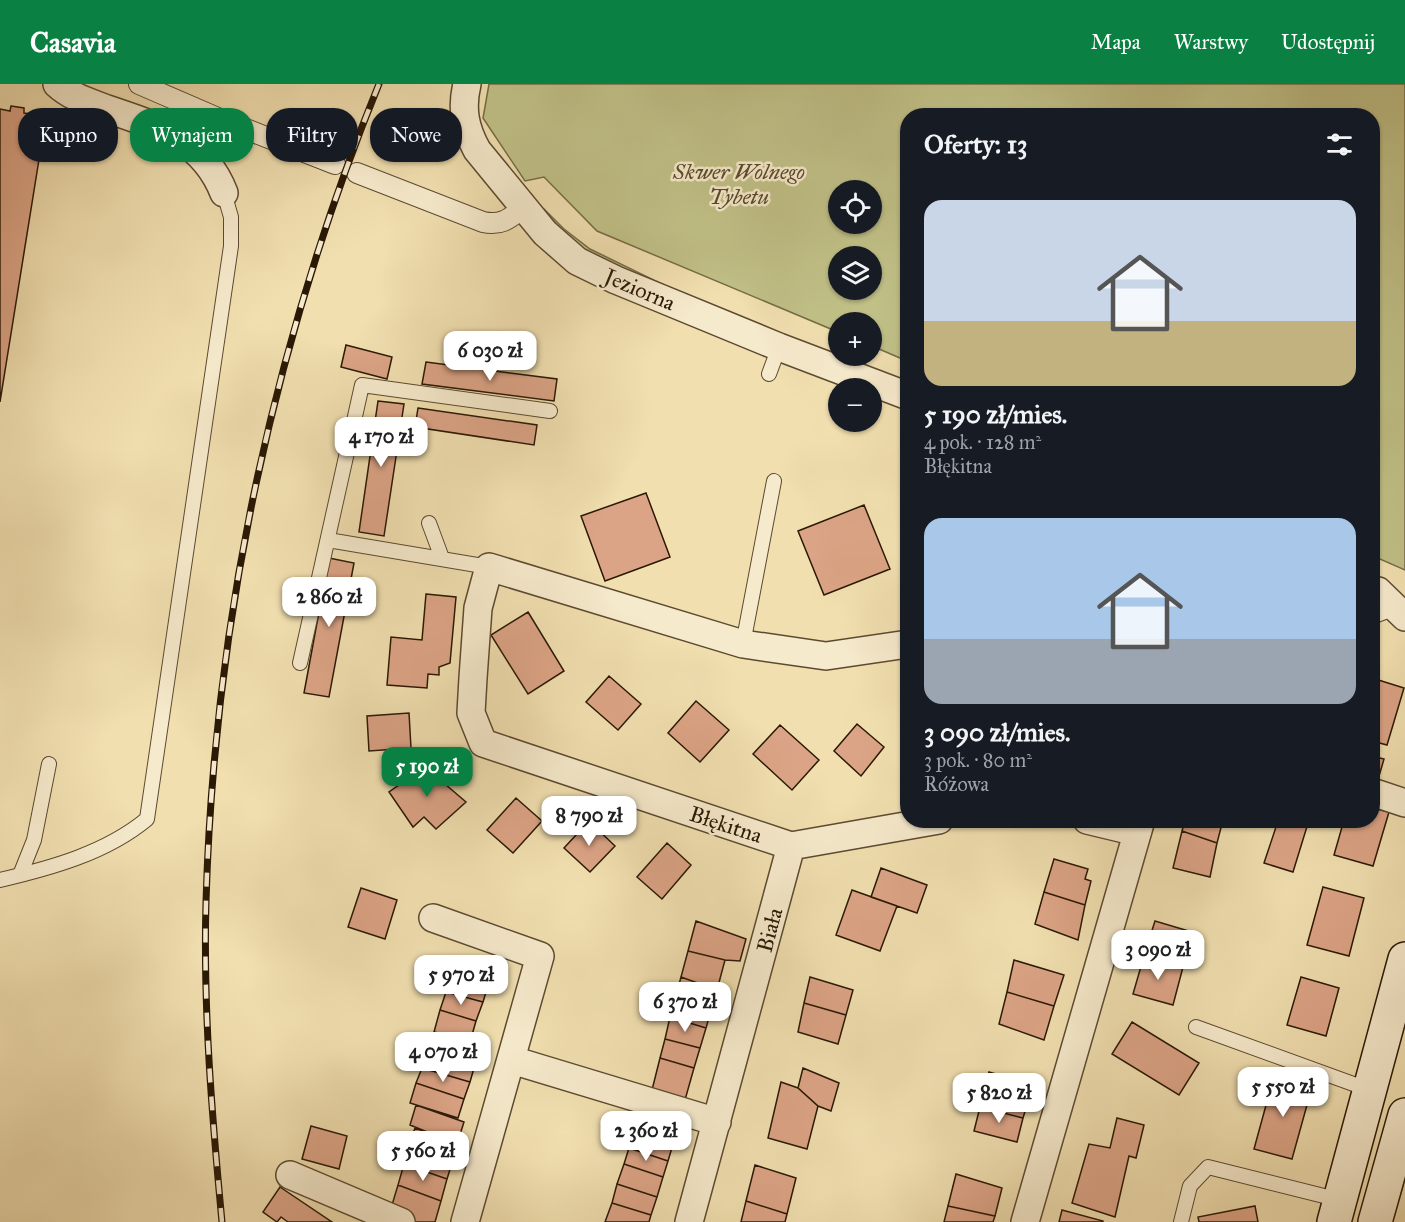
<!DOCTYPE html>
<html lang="pl">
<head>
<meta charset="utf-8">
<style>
  :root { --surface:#171b24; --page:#242831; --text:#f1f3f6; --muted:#9ea1a6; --accent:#0b8043 }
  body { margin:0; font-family:"IM FELL Great Primer",serif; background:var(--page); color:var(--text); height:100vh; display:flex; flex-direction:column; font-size:22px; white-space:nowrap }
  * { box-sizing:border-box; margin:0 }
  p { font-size:20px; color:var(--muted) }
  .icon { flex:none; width:33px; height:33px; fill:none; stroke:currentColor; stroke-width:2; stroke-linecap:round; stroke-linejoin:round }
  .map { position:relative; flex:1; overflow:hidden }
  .drawer { position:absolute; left:900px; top:24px; width:480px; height:720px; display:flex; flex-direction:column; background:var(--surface); border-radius:24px; box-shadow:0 2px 4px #0004 }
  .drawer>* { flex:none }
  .hud { position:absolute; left:18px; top:24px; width:570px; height:54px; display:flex; gap:12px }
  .fabs { position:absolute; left:828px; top:96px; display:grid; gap:12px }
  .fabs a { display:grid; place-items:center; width:54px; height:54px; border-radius:50%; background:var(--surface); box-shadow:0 2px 4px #0004; font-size:30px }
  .price { position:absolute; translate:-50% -51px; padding:0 14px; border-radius:12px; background:#fff; color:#222; font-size:20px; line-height:39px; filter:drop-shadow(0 2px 3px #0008) }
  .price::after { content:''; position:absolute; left:50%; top:36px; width:18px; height:14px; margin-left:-9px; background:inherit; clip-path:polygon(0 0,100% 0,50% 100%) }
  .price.selected { background:var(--accent); color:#fff }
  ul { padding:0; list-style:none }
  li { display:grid; align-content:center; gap:12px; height:318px; padding:0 24px }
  li span { display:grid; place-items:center; height:186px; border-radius:18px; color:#555 }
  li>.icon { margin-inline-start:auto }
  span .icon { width:108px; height:108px; fill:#fffc; stroke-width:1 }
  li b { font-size:26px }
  h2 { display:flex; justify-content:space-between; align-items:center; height:72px; padding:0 24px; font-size:26px }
  .pill { padding:0 21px; border-radius:24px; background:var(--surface); box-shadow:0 2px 4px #0004; font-size:21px; line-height:54px }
  .pill.selected { background:var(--accent); color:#fff }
  header { display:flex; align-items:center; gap:36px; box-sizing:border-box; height:84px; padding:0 30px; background:var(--accent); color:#fff }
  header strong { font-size:28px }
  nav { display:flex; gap:33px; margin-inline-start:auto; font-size:21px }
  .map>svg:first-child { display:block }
  .green { fill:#c0c087; stroke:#756c46; stroke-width:1.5; fill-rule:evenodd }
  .building { fill:#dca486; stroke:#2a1805; stroke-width:1.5 }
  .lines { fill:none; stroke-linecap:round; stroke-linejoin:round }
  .service-casing { stroke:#5c4a30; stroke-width:16 }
  .pedestrian-casing { stroke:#5c4a30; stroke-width:22 }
  .minor-casing { stroke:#5c4a30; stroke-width:30 }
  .secondary-casing { stroke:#2a1805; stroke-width:36 }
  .service { stroke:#f6eacc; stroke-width:14 }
  .pedestrian { stroke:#f6eacc; stroke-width:20 }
  .minor { stroke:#f6eacc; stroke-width:27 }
  .secondary { stroke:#f6eacc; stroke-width:33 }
  .rail-casing { stroke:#2a1805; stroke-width:7 }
  .rail { stroke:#f6eacc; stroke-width:4.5; stroke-dasharray:14; stroke-linecap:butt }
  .labels { text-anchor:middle; stroke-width:5; stroke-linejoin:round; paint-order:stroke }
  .park-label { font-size:22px; font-style:italic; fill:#574a2c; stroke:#f6eacc }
  .street-label { font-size:22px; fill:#2a1805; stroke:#f6eacc }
</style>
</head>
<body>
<header>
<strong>Casavia</strong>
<nav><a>Mapa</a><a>Warstwy</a><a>Udostępnij</a></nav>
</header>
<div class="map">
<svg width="1405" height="1138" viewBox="0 0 1405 1138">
  <rect width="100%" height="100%" fill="#f1dfb0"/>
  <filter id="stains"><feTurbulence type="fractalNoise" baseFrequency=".00333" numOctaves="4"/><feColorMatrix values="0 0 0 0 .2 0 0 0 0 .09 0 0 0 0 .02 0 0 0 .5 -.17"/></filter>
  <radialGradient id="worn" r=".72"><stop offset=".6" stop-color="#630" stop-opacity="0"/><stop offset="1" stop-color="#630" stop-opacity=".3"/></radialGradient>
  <!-- green -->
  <path class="green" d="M489,0H1405V486L1373,472L1372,32H908L907,277L872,262V238H838V248L597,147L544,93L525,97L483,34ZM872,106V140H838V106ZM872,172V206H838V172Z
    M544,125L564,145L590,165L664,201L662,204L576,162L541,126Z"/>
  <!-- building -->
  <path class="building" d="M11,22L24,24V29L46,32L0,318V25L10,27Z
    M346,261L392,273L387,295L341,283Z
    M426,278L557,295L554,317L422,300Z
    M378,317L404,320L384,452L359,448Z
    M418,324L537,341L534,361L415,343Z
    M646,409L670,473L605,497L581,432Z
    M864,421L890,485L824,511L798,447Z
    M329,474L354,479L329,613L304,609Z
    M426,510L456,513L450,579L439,583V591L428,590L427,604L387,601L391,553L422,556Z
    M528,528L564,587L528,610L491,551Z
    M609,592L641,620L618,646L586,618Z
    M1372,594L1404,604L1387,661L1372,657Z
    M696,617L729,646L700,678L668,649Z
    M409,629L411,664L369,667L367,632Z
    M857,640L884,663L861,692L834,667Z
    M780,641L819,676L792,706L753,670Z
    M1372,672L1384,675L1377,699L1372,697Z
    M432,678L445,700L466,718L436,745L424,733L413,743L389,708Z
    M516,714L542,737L513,769L487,746Z
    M1372,724L1389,728L1373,782L1334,771L1344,736H1372Z
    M1185,736H1223L1217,759L1182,747Z
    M1267,736H1309L1293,788L1264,779L1277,740Z
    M589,737L615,762L590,788L564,764Z
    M1182,747L1217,759L1210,793L1173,784Z
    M667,759L691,781L662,815L637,793Z
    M1054,775L1088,785L1085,795L1091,797L1085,821L1044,808Z
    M881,784L927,801L917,829L871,813Z
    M1323,803L1364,814L1349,872L1307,861Z
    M361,804L397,816L385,855L348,843Z
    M852,806L897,822L880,867L836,851Z
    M1044,808L1085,821L1078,856L1035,840Z
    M696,837L746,855L740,877L725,876L688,867Z
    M1155,837L1192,848L1183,883L1144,872Z
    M688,867L725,876L717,906L681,893Z
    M1144,872L1183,883L1173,921L1133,910Z
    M1014,876L1064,891L1054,922L1007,908Z
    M453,887L489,898L483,918L446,908Z
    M681,893L717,906L706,944L670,933Z
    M810,893L853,906L846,931L804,919Z
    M1301,893L1339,904L1326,952L1287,941Z
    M446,908L483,918L476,937L440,926Z
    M1007,908L1054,922L1044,956L999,940Z
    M804,919L846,931L838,960L798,948Z
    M440,926L476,937L470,958L434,948Z
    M670,933L706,944L700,964L665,955Z
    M1132,938L1199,979L1179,1011L1112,970Z
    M434,948L482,959L476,977L428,966Z
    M665,955L700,964L694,984L660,974Z
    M428,966L476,977L470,998L422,984Z
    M660,974L694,984L683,1023L651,1010Z
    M422,984L470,998L464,1015L416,999Z
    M803,984L839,999L831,1027L818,1022L798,1004Z
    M989,988L1033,1001L1023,1034L980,1023Z
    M1274,992L1312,1003L1292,1075L1254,1065Z
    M781,998L798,1004L818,1022L807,1065L768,1054Z
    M416,999L464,1015L458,1034L410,1019Z
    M416,1021L464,1038L457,1060L410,1041Z
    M980,1023L1023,1034L1017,1058L974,1047Z
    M1117,1034L1144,1041L1136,1074L1129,1072L1115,1133L1072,1119L1089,1060L1110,1064Z
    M311,1042L347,1052L339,1085L302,1075Z
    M415,1044L457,1060L453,1076L409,1061Z
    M635,1045L674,1057L668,1077L629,1064Z
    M409,1061L453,1076L447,1095L404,1080Z
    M629,1064L668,1077L663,1093L624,1080Z
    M404,1080L447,1095L441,1117L398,1101Z
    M624,1080L663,1093L657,1113L617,1100Z
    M755,1081L796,1094L787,1130L746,1117Z
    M956,1090L1002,1104L995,1132L948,1122Z
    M617,1100L657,1113L651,1131L612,1119Z
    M398,1101L441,1117L435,1138H409L389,1131Z
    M280,1103L332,1138H288L281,1133L277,1138L263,1128Z
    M746,1117L787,1130L785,1138H741Z
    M612,1119L651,1131L649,1138H605Z
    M948,1122L995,1132L993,1138H944Z
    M1255,1122L1258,1138H1199L1198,1133Z
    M1062,1126L1103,1137V1138H1059Z"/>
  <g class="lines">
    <defs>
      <path id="service" d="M769,290L779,263
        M429,439L442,474
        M328,456L489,483
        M1372,533L1395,524
        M743,560L774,397
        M300,579L362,301L550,327
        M20,791L34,756L49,680
        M0,796C51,784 106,769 147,735L231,162V133L224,109
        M1196,943L1370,1006
        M1181,1138L1190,1102L1208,1083L1340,1116"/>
      <path id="pedestrian" d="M139,0L220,35L335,80
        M357,89L483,138C501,142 509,135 523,124"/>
      <path id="minor" d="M57,0C71,13 89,18 107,25C157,42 203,55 224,109
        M467,0C461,25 465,44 477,66L545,149L577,177L616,196L779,263L908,312
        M1378,507L1405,533
        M908,560L826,572L743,560L489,483L478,524L473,594L471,629L483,659L791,762L939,736
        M1372,708L1405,719
        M1087,736L1137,748
        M433,834L540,872L465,1138
        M512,976L717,1038
        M290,1091L401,1138
        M689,1138L791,762
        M1025,1138L1141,736"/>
      <path id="secondary" d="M1334,1138L1405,875
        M1375,1138L1405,1031"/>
    </defs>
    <!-- service casing -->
    <use href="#service" class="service-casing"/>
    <!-- pedestrian casing -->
    <use href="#pedestrian" class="pedestrian-casing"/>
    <!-- minor casing -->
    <use href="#minor" class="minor-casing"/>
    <!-- secondary casing -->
    <use href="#secondary" class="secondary-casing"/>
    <!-- service -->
    <use href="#service" class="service"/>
    <!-- pedestrian -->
    <use href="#pedestrian" class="pedestrian"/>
    <!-- minor -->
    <use href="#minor" class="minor"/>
    <!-- secondary -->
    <use href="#secondary" class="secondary"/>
    <defs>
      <path id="rail" d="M222,1138C212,1032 203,925 206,818C214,537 273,260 379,0"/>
    </defs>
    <!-- rail casing -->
    <use href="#rail" class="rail-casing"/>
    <!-- rail -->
    <use href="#rail" class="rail"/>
  </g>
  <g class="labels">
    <!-- park labels -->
    <g class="park-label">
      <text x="739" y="95">Skwer Wolnego<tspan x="739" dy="25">Tybetu</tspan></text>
    </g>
    <!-- street labels -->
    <g class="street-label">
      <text transform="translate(640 205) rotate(23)" y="8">Jeziorna</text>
      <text transform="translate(726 740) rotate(18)" y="8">Błękitna</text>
      <text transform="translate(769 846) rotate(-75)" y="8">Biała</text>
    </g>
  </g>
  <rect width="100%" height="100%" filter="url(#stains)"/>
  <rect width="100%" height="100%" fill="url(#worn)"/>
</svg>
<div class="fabs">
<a><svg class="icon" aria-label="locate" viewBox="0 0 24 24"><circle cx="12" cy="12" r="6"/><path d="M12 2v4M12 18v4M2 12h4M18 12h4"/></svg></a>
<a><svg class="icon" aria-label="layers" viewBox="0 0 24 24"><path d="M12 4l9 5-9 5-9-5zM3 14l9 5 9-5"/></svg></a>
<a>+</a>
<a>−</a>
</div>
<b class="price" style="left:490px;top:298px">6 030 zł</b>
<b class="price" style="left:381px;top:384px">4 170 zł</b>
<b class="price" style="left:329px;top:544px">2 860 zł</b>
<b class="price selected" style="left:427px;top:714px">5 190 zł</b>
<b class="price" style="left:589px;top:763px">8 790 zł</b>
<b class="price" style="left:1158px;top:897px">3 090 zł</b>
<b class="price" style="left:461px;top:922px">5 970 zł</b>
<b class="price" style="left:685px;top:949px">6 370 zł</b>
<b class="price" style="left:443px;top:999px">4 070 zł</b>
<b class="price" style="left:1283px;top:1034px">5 550 zł</b>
<b class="price" style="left:999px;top:1040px">5 820 zł</b>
<b class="price" style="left:646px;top:1078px">2 360 zł</b>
<b class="price" style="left:423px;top:1098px">5 560 zł</b>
<div class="hud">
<a class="pill">Kupno</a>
<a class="pill selected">Wynajem</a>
<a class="pill">Filtry</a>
<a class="pill">Nowe</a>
</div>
<section class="drawer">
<h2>Oferty: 13<svg class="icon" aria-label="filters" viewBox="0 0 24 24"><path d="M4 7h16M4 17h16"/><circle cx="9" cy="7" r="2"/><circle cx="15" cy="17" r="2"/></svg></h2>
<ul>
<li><span style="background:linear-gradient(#c9d6e8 65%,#c2b280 0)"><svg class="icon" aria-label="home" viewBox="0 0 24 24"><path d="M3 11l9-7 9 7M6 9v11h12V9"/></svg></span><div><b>5 190 zł/mies.</b><p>4 pok. · 128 m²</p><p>Błękitna</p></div></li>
<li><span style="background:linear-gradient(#a9c7e8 65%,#9aa5b1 0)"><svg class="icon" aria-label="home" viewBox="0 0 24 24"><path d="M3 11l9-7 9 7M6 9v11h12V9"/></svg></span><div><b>3 090 zł/mies.</b><p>3 pok. · 80 m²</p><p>Różowa</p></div></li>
</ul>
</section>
</div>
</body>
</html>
